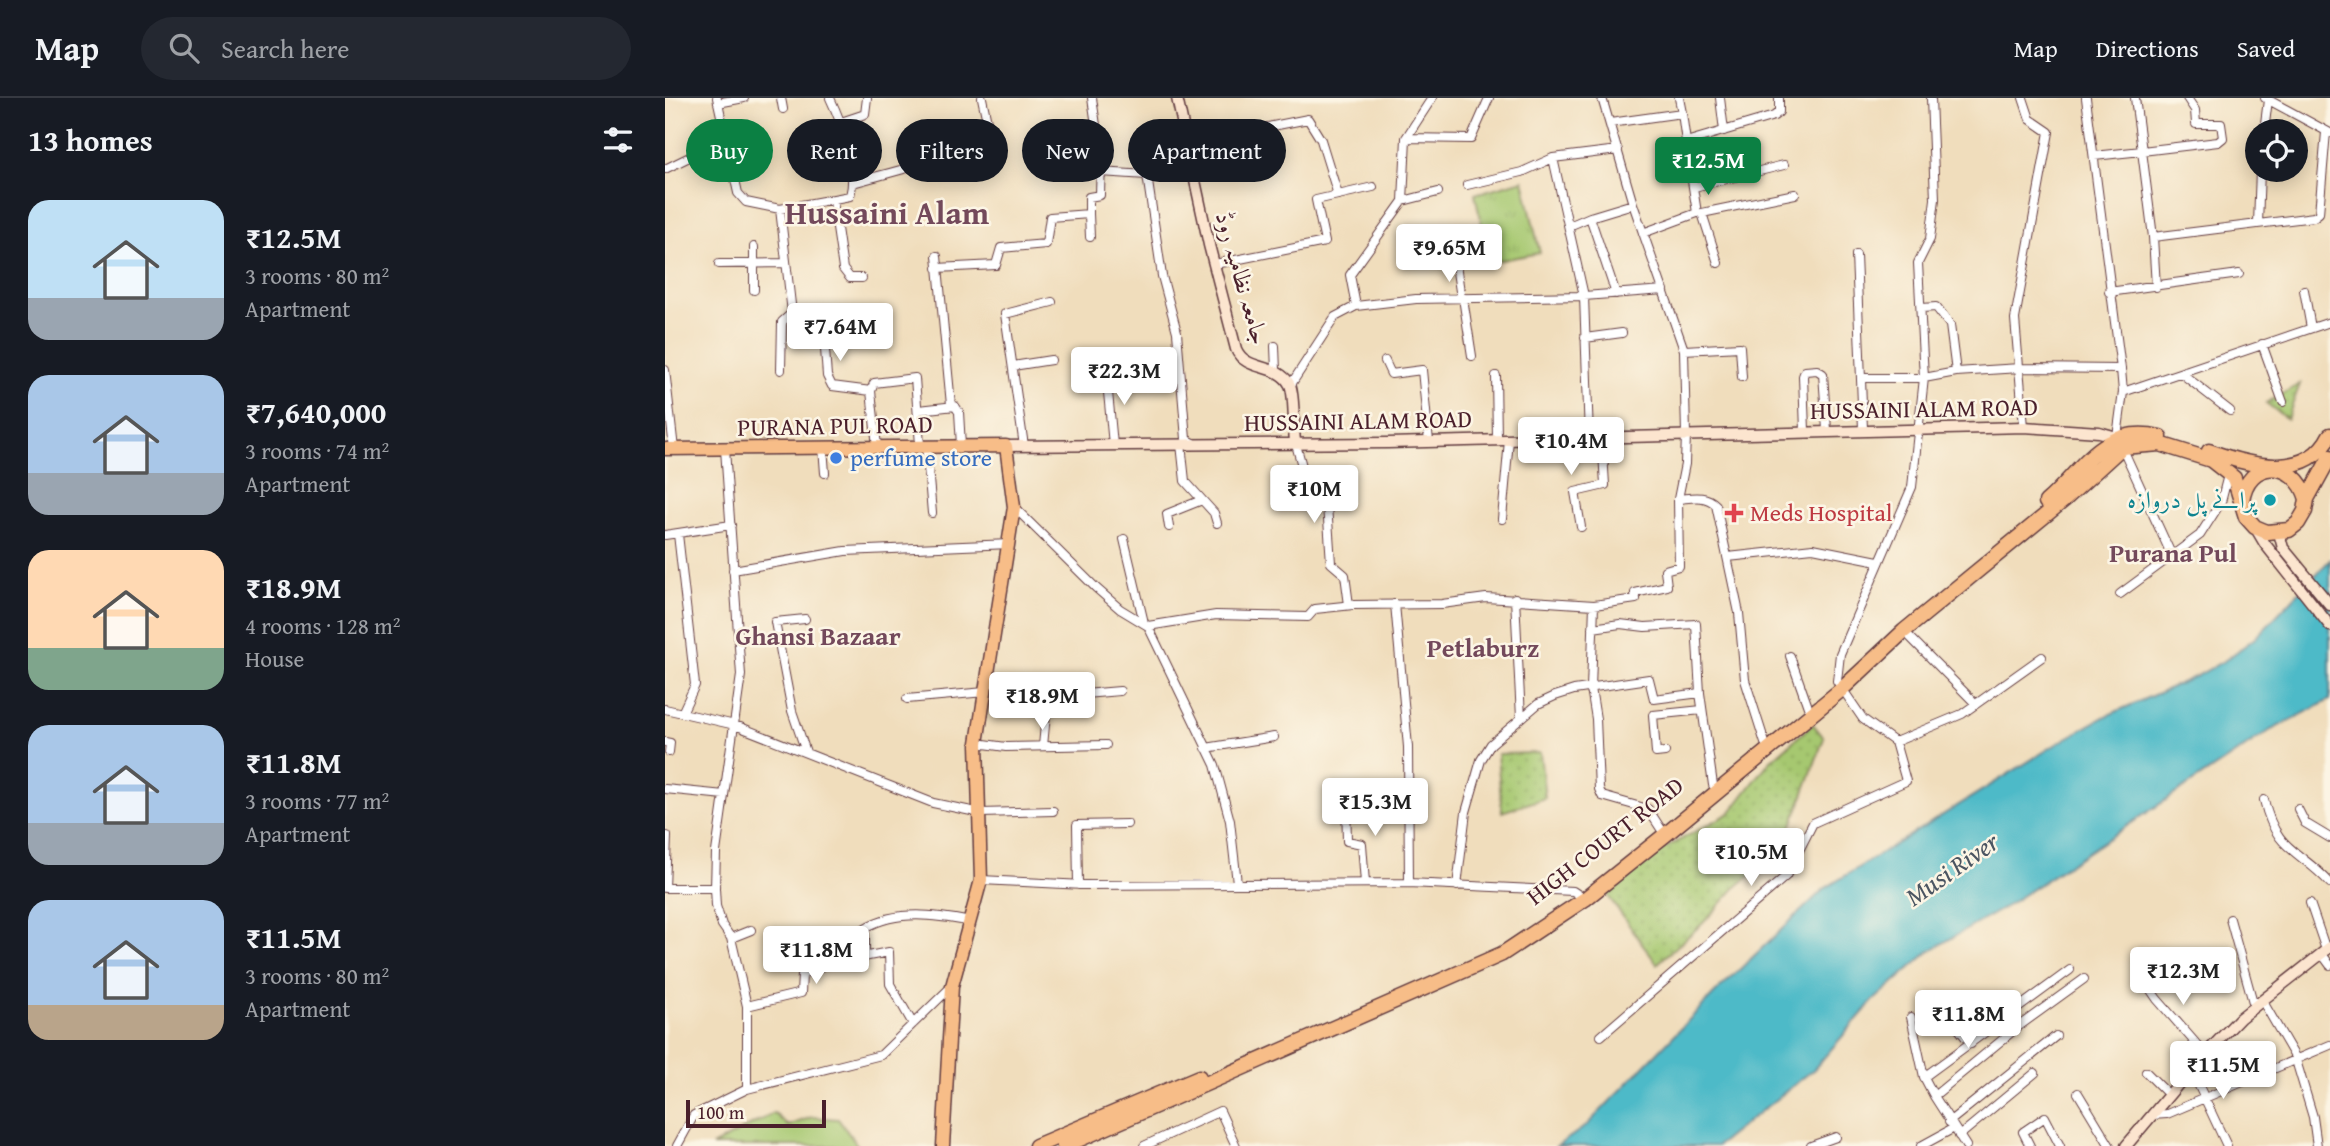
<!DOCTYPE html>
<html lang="en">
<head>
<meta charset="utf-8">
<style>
  :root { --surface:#171b24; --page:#242831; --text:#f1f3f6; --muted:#9ea1a6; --line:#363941; --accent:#0b8043 }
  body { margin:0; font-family:"Gentium Book Plus",Amiri,serif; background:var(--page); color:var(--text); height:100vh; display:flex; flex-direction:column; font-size:26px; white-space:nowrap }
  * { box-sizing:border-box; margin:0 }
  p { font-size:23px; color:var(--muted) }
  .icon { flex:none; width:38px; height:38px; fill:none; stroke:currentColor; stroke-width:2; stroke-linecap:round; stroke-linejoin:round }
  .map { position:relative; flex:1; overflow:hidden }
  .drawer { display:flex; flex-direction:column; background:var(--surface); width:665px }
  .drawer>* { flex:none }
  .guide { position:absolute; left:21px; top:21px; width:665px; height:63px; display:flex; gap:14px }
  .controls { position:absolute; left:1580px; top:21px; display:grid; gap:14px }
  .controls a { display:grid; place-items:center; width:63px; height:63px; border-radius:50%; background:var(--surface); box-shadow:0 4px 18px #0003; font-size:35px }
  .scale { position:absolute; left:21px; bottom:18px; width:140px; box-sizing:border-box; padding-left:7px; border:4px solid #4a1f2b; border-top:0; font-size:19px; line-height:24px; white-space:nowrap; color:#4a1f2b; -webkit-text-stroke:5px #fcf5e5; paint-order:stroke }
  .price { position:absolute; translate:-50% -60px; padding:0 16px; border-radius:7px; background:#fff; color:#222; font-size:23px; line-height:46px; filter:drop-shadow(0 2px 4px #0008) }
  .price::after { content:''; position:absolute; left:50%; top:42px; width:21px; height:16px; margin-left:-10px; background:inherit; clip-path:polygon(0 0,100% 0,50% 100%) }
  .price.selected { background:var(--accent); color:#fff }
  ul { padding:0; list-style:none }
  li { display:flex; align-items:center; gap:21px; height:175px; padding:0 28px }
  li span { display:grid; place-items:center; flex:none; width:196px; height:140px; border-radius:21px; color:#555 }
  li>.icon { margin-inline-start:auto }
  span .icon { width:84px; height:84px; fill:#fffc; stroke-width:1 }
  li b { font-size:30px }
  h2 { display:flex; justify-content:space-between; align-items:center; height:84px; padding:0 28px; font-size:30px }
  .chip { padding:0 24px; border-radius:32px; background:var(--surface); box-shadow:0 4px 18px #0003; font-size:24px; line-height:63px }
  .chip.selected { background:var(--accent); color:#fff }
  header { display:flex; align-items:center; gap:42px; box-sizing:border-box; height:98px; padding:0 35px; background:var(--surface); border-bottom:2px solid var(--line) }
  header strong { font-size:33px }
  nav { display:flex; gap:38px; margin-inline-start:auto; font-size:24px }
  .search { width:490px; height:63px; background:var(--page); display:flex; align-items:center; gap:18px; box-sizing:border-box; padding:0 24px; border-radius:38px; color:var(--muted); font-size:26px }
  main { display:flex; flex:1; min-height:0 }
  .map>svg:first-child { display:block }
  .grass { fill:url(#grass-tufts); stroke:#78744e; stroke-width:2 }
  .park { fill:url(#park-dots); stroke:#78744e; stroke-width:2 }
  .pitch { fill:#a6c870; stroke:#78744e; stroke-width:2 }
  .water { fill:#4ebac8; stroke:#4c6c7a; stroke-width:2 }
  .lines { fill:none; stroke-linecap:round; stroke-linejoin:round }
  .street-casing { stroke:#633c41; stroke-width:10 }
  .secondary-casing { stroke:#633c41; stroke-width:13 }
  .primary-casing { stroke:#633c41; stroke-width:15 }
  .highway-casing { stroke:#633c41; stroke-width:17 }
  .street { stroke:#fff; stroke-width:8 }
  .secondary { stroke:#fce5cf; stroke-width:10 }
  .primary { stroke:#f7bd88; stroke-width:12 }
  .highway { stroke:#f7bd88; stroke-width:14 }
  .shop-dot { fill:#3f7fe0; stroke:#fcf5e5; stroke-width:2.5 }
  .culture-dot { fill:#0f9aa8; stroke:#fcf5e5; stroke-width:2.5 }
  .health-dot { fill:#e0444e; stroke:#fcf5e5; stroke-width:2.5 }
  .labels { text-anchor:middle; stroke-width:5; stroke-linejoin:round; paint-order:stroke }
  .street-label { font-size:24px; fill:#4a1f2b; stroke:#fcf5e5 }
  .shop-label { font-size:24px; fill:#366cbe; stroke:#fcf5e5; text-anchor:start }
  .culture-label { font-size:24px; fill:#0d838f; stroke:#fcf5e5; text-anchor:end }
  .health-label { font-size:24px; fill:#be3a42; stroke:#fcf5e5; text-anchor:start }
  .neighbourhood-label { font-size:26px; font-weight:bold; fill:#73495b; stroke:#fcf5e5 }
  .water-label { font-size:26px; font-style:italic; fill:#4b5562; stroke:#fcf5e5 }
  .district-label { font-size:32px; font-weight:bold; fill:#73495b; stroke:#fcf5e5 }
</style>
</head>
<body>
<header>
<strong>Map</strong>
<div class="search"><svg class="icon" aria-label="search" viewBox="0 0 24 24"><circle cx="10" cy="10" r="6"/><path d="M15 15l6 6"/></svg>Search here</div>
<nav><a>Map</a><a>Directions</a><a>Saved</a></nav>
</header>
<main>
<section class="drawer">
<h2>13 homes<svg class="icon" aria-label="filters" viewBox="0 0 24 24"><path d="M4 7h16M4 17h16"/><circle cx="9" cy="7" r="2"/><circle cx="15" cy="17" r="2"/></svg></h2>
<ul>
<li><span style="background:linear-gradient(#bfe0f5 70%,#9aa5b1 0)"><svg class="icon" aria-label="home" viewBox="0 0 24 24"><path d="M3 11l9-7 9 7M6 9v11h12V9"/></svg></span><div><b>₹12.5M</b><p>3 rooms · 80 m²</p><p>Apartment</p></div></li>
<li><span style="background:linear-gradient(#a9c7e8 70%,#9aa5b1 0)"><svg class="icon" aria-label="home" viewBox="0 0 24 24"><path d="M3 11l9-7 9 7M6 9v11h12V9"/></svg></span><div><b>₹7,640,000</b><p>3 rooms · 74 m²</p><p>Apartment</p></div></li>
<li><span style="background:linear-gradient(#ffd9b3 70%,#7fa58c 0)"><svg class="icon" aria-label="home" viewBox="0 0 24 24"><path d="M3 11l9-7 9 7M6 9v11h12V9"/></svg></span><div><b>₹18.9M</b><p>4 rooms · 128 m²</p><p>House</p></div></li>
<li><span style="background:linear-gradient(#a9c7e8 70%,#9aa5b1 0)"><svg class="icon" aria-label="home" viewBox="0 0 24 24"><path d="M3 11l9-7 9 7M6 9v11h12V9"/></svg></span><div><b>₹11.8M</b><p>3 rooms · 77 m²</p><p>Apartment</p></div></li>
<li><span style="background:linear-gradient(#a9c7e8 75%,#b9a48a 0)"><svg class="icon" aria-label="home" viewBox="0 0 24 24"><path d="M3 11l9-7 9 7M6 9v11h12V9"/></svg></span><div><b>₹11.5M</b><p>3 rooms · 80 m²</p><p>Apartment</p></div></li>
</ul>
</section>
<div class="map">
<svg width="1665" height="1048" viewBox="0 0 1665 1048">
  <defs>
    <pattern id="grass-tufts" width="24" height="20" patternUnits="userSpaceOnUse" patternTransform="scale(1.75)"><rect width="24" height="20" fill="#a6c870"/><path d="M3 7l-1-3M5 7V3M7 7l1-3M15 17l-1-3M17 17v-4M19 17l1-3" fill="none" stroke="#90ab61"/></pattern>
    <pattern id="park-dots" width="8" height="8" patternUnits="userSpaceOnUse" patternTransform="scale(1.75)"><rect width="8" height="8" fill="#a6c870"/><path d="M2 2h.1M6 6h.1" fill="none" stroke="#90ab61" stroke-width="1.8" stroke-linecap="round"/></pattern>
  </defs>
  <rect width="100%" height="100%" fill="#fcf5e5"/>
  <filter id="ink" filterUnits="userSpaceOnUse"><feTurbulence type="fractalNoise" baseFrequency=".0143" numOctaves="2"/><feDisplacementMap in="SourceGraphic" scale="14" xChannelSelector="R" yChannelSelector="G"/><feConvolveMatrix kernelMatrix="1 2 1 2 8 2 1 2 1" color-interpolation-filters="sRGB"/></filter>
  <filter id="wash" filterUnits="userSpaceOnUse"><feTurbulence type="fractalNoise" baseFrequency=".00686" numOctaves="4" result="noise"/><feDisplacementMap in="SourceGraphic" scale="28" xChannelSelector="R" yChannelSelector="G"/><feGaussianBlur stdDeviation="1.57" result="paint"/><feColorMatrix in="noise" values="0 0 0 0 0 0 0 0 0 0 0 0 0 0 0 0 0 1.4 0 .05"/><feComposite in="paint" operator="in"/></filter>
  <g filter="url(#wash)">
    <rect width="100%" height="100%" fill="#f0ddbc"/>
    <!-- grass -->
    <path class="grass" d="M858,82L875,155L825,164L810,96Z"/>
    <!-- park -->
    <path class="park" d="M408,34L411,40L428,39L431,55L371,63L367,42L370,40Z
      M1635,286L1622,321L1601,305Z
      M1148,626L1159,640L1127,727L1104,763L1073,787L1038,825L992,866L941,795L989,756L1065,715L1105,663Z
      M875,655L880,700L837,714L832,656Z"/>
    <!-- pitch -->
    <path class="pitch" d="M109,1015L123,1028L147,1019L173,1021L193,1048H47Z"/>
    <!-- water -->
    <path class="water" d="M1665,462V602L1606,632L1337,811L1266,852L1208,903L1149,971L1052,1048H892L921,1028L1049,896L1159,791L1398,642L1439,619L1532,578L1562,561L1590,540Z"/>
  </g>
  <g filter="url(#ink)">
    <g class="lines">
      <defs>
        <path id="street" d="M52,0L73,95L81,104L115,111L185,98C193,68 178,28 165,0
          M116,0L118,11
          M1014,0L1017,15
          M1055,0L1059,33
          M1266,0L1270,101L1265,141L1253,165L1259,280L1247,389L1175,556L1172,583L1198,621L1230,644L1297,616L1377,559
          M1358,0L1365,21L1384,34L1350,221L1359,329
          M1421,0L1456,271L1458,294L1452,339
          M1470,0L1477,53L1553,44L1558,40L1556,26H1531L1530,12L1522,0
          M1600,0L1665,35
          M53,5L79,0
          M176,24L200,16L202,0
          M945,25L1017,15L1021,44L1109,18L1114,14V0
          M1599,33L1603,2
          M741,40L806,41L824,0
          M523,45L643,21L656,42L673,97
          M1429,58L1477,53L1488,139
          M888,60L919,198L924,339
          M375,68L436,61
          M528,70L482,77L497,178L512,234L521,341L529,345
          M0,71L59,42
          M435,74L482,77
          M188,85C223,74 306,59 323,28L317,0
          M802,87L857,74L888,60L953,52
          M1029,89L1119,67
          M168,103L178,171L185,180H197
          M738,103L773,94
          M115,111L127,215
          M424,116L425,139
          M925,119L968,106
          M1593,126L1595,72
          M904,128L925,119L951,196
          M978,135L1032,115L1021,44
          M89,149V192
          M1191,157L1198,331
          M272,158L286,307
          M1053,165L1037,115L1130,96
          M54,166L119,165
          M550,166L660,144L651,102L708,89
          M791,167L796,200
          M272,170L331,167L336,150L381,146L385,119L424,116V99L435,97L436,61L427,0
          M1491,189L1488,139L1649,119L1654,115L1661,34
          M1639,192L1646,230
          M1444,194L1574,176
          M798,200L807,258
          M691,208L685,177L738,103L741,40L767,0
          M1257,210L1271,209L1285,227L1291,274
          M127,215L158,224L162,278L167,288L206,293
          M920,240L957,235
          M1597,246L1618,304
          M610,248L611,273
          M1019,252L1075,249L1077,279
          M720,263L726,276L757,272L764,344
          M348,268L386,262
          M0,272L9,351
          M116,272L117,224L127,215
          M441,273L448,347
          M1516,275L1565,313
          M831,278L832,341
          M1196,280H1259L1291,274L1355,270L1456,271
          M625,288L670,219L691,208L751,201L919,198L999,192
          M1458,294L1665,224
          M254,312L290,308L294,314L296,348
          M1140,333L1138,278L1140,273L1152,272L1158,276L1162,332
          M630,343L642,386L662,407L666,465L680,477L684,507
          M516,346L520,383L549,415L552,425
          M261,347L267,415
          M359,348L340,216L387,204
          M158,349L160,375
          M212,349L206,293L209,285L250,280L255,347
          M1457,349L1507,458
          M60,351L76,577L51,754L50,790L51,808L57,827L66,840L82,908V991
          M1013,401C1027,400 1040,396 1051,407L1074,515L1080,582L1100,645
          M349,409L431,490L455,511L483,528L551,517L643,519L650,511L688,507L777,506L821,500L929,507L971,501L970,495L1002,488L1000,472L1014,468L1013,401L1020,366L1021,337L1019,252L968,106L937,0
          M837,421L844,342
          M504,429L502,416L537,402
          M916,429L910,394L940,387L937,338
          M13,436L30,587L17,615
          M0,437L66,427
          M459,441L479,525
          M1063,459L1148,450L1213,463
          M68,472L180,453L345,446
          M1455,496L1535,437L1556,404L1564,373
          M850,500L856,620
          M730,506L743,649L744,785
          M929,507L926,590L931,621L934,691L937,698L983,711L996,731
          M140,521L110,524L127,613L141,654
          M483,528L550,667L565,723L572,785
          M928,530L955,526L980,529L1031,526L1035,595L1048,687
          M1239,533L1311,606
          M1125,558L1143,609
          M321,584L396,598L455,593
          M242,601L320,594
          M0,611L70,627L268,705L316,715L388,713
          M0,644L5,645L4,654
          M312,645L341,649L441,647
          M378,648L383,595
          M541,650L609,639
          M1000,654L991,655L988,617L1037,612
          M0,691L59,697
          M1599,702C1611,754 1634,751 1665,785
          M681,704L682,743L697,746L700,785
          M1633,711L1640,725L1665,740
          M316,782L419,787L744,785L908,793L920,801
          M413,787L412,727L462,726
          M792,788L801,714L816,662L826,646L873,606L890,598L909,592L984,581L989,601L1035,595
          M0,790L2,738
          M2,790H50
          M1645,805L1661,852
          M1565,821L1589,908
          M66,840L86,832
          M1657,856L1665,867
          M200,860V830C232,811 271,817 306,824
          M1474,875L1492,901L1541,957
          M1597,902L1630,959L1648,1019L1652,1048
          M82,908L136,895L137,877L162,866L224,854L225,886L248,926
          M1276,909L1306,946
          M1246,919L1259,979
          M936,938L1121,778L1148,725L1241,683L1230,644
          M1526,971L1562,1048
          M1481,974L1504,997
          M1413,995L1445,1048
          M1269,998L1259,979L1405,872
          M1487,1017L1502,1016L1665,947
          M1284,1024L1391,938
          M1294,1038L1370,975
          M12,1048L29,1017L82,991L216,957L287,888
          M479,1048L555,1013L571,1048
          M1146,1048L1171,1039
          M1256,1048L1289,1030
          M1301,1048L1269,998L1354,928L1419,881
          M1365,1048L1358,1034L1380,1019L1395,1048"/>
        <path id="secondary" d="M512,0L544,147L571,251C581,275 613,264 625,287C630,298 628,330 630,343
          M341,348L723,345L1359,329L1434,334L1452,339L1454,344
          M1590,429L1600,446L1665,528
          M1614,435L1618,450L1665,507
          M1461,1048L1526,971L1575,920L1665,849"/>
        <path id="primary" d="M0,351L341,348L349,409L312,645L316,782L287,888L278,1048"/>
        <path id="highway" d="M1544,353C1582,367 1642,384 1665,337
          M1577,403C1582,360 1630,360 1642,401
          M1381,404C1419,371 1437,326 1495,339
          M371,1048L534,979
          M399,1048L837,856L920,801L1000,737L1177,591L1239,533L1399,402L1457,349L1495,346L1546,362L1569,380L1581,419L1590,429L1602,434L1624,432L1633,425L1640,413L1642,401L1665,359"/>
      </defs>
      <!-- street casing -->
      <use href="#street" class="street-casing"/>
      <!-- secondary casing -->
      <use href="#secondary" class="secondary-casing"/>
      <!-- primary casing -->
      <use href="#primary" class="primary-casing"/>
      <!-- highway casing -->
      <use href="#highway" class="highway-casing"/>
      <!-- street -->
      <use href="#street" class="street"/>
      <!-- secondary -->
      <use href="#secondary" class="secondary"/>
      <!-- primary -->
      <use href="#primary" class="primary"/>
      <!-- highway -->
      <use href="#highway" class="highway"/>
    </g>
  </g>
  <!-- markers -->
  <circle class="shop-dot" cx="171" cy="360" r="7"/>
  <circle class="culture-dot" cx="1605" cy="402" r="7"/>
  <path class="health-dot" d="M1065.5 404.5h7v7h7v7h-7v7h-7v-7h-7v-7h7z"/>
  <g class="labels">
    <!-- street labels -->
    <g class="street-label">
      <text transform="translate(577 180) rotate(74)" y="8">جامعہ نظامیہ روڈ</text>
      <text transform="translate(1259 311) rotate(-1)" y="8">HUSSAINI ALAM ROAD</text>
      <text transform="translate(693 323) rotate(-1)" y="8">HUSSAINI ALAM ROAD</text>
      <text transform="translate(170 328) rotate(-1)" y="8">PURANA PUL ROAD</text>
      <text transform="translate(940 743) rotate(-38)" y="8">HIGH COURT ROAD</text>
    </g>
    <!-- shop labels -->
    <g class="shop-label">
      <text x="185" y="368">perfume store</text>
    </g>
    <!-- culture labels -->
    <g class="culture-label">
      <text x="1591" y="410">پرانے پل دروازہ</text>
    </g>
    <!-- health labels -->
    <g class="health-label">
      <text x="1085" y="423">Meds Hospital</text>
    </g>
    <!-- neighbourhood labels -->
    <g class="neighbourhood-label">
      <text x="1508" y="464">Purana Pul</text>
      <text x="153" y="547">Ghansi Bazaar</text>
      <text x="818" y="559">Petlaburz</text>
    </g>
    <!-- water labels -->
    <g class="water-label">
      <text transform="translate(1287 771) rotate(-35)" y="9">Musi River</text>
    </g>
    <!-- district labels -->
    <g class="district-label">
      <text x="222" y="126">Hussaini Alam</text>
    </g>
  </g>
</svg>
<div class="controls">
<a><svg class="icon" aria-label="locate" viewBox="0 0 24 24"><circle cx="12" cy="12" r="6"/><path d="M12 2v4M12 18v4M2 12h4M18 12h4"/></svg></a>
</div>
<div class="scale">100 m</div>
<b class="price selected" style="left:1043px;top:99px">₹12.5M</b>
<b class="price" style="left:784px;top:186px">₹9.65M</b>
<b class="price" style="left:175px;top:265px">₹7.64M</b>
<b class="price" style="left:459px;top:309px">₹22.3M</b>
<b class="price" style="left:906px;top:379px">₹10.4M</b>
<b class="price" style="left:649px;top:427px">₹10M</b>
<b class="price" style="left:377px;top:634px">₹18.9M</b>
<b class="price" style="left:710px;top:740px">₹15.3M</b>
<b class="price" style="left:1086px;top:790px">₹10.5M</b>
<b class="price" style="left:151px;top:888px">₹11.8M</b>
<b class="price" style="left:1518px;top:909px">₹12.3M</b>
<b class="price" style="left:1303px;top:952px">₹11.8M</b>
<b class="price" style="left:1558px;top:1003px">₹11.5M</b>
<div class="guide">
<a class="chip selected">Buy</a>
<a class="chip">Rent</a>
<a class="chip">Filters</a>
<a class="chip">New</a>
<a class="chip">Apartment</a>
</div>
</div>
</main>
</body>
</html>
